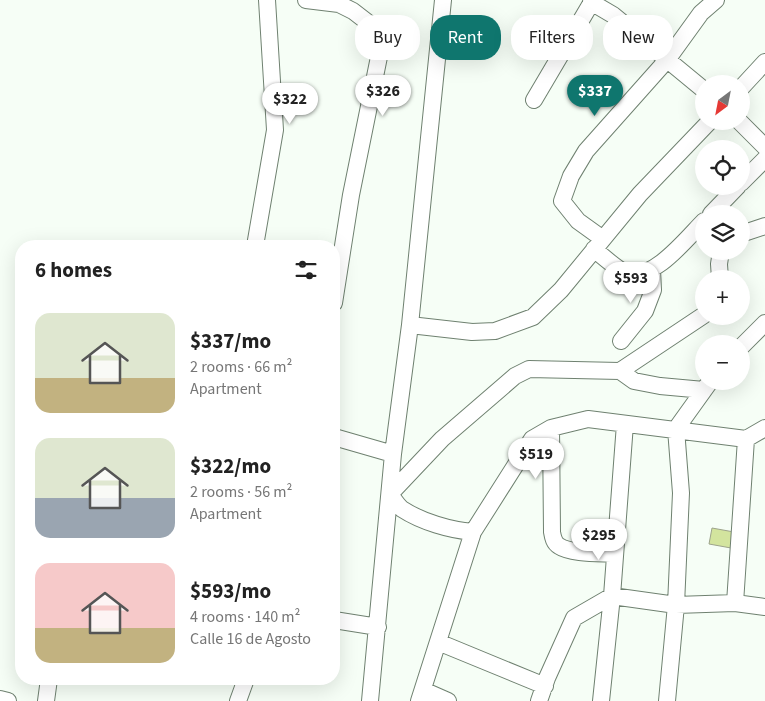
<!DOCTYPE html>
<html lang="en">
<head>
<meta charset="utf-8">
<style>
  :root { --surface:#fff; --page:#f6f6f6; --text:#222; --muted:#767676; --accent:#0f766e }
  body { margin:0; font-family:"Source Sans 3",sans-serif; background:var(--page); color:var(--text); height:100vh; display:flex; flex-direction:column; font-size:19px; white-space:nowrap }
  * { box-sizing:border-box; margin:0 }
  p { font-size:16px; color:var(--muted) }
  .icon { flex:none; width:28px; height:28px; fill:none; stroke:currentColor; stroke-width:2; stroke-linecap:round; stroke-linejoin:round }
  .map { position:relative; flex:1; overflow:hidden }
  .side { position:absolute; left:15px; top:240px; width:325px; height:445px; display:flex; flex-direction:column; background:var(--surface); border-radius:20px; box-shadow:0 5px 20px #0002 }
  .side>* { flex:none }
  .hud { position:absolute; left:355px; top:15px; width:335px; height:45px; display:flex; gap:10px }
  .needle { width:32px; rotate:212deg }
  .tools { position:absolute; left:695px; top:75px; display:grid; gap:10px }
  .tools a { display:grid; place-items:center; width:55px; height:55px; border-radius:50%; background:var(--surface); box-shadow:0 5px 20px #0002; font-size:25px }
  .price { position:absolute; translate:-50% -42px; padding:0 11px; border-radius:18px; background:#fff; color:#222; font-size:16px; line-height:32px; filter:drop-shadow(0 1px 2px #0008) }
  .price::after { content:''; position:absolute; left:50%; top:30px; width:15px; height:11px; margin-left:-8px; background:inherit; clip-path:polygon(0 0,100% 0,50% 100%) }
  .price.current { background:var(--accent); color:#fff }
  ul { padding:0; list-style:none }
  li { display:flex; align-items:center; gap:15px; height:125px; padding:0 20px }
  li span { display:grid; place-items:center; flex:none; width:140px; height:100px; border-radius:15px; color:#555 }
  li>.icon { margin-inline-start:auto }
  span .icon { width:60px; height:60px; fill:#fffc; stroke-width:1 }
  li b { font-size:21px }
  h2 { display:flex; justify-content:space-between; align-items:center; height:60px; padding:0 20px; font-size:21px }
  .tag { padding:0 18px; border-radius:20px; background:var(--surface); box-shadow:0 5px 20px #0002; font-size:18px; line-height:45px }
  .tag.current { background:var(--accent); color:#fff }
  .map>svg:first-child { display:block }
  .building { fill:#d3e49e; stroke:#9da38c }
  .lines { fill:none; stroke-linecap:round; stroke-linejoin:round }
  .minor-casing { stroke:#6f8170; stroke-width:18 }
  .minor { stroke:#fff; stroke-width:16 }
</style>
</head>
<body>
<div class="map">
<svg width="765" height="701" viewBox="0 0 765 701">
  <rect width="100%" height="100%" fill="#f6fef6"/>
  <!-- building -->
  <path class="building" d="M712,528L734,532L731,548L709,544Z"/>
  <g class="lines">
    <defs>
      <path id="minor" d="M306,0L339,4L353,11L375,28L380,34L382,42L351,195L334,303
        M591,2L613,15L704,90
        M741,88L765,62
        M534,100L593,0
        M739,121L765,147
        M741,183L765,159
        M711,214L738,186
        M741,234L765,226
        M603,239L578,221L562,201L571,176L586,151L667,60L701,13L716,0
        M255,246L275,130L267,0
        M594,249C601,255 618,270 626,273C652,283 687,238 704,221
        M720,279L719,264L721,251
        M410,325L472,332L495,331L533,317L561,290L640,194L710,121
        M621,341L645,311L653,290L652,270
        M741,347L765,323
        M620,371L634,381L660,386L704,390
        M551,428L552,532C553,538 554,543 559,546C571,554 601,553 615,554
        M676,429L709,383
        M334,437L393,454
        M473,532C450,530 422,522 402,509C397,505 393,498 390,494L442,439L515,376L529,369L620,371L704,315
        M735,603L746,439
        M334,620L378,627
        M438,642L545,686
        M423,690L448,701
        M0,699L8,701
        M46,701L49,679
        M238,701L246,679
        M370,701L393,454L410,325L443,0
        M419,701L473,532L532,439L551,428L588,419L746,439L765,428
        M539,701L547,678L574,618L612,596L676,605L735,603L765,607
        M601,701L612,596L625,424
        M667,701L676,605L681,493L676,429"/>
    </defs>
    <!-- minor casing -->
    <use href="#minor" class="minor-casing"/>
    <!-- minor -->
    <use href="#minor" class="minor"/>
  </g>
</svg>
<div class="tools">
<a><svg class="needle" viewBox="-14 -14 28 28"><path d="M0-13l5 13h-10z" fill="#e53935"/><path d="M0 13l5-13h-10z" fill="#767676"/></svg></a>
<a><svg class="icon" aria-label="locate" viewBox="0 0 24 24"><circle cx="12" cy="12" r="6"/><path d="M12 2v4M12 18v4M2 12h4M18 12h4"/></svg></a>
<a><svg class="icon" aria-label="layers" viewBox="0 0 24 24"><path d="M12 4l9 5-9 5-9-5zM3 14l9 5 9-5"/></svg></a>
<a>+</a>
<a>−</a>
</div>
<b class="price" style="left:383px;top:117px">$326</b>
<b class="price current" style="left:595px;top:117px">$337</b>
<b class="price" style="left:290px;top:125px">$322</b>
<b class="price" style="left:631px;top:304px">$593</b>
<b class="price" style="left:536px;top:480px">$519</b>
<b class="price" style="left:599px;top:561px">$295</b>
<div class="hud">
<a class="tag">Buy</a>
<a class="tag current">Rent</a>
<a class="tag">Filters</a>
<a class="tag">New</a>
</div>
<section class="side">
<h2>6 homes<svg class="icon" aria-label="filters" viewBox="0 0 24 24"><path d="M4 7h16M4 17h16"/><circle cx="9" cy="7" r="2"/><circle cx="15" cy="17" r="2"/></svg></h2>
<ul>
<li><span style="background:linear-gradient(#dfe7d0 65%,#c2b280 0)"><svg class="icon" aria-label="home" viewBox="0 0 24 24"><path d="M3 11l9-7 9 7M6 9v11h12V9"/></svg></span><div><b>$337/mo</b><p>2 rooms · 66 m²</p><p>Apartment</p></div></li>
<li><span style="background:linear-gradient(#dfe7d0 60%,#9aa5b1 0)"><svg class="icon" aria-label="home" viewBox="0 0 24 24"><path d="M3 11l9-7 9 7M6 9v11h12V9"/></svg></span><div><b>$322/mo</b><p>2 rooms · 56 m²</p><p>Apartment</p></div></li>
<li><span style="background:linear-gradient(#f6c9c9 65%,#c2b280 0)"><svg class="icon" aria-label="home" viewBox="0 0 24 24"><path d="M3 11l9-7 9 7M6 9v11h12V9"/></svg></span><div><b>$593/mo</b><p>4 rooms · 140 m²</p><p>Calle 16 de Agosto</p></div></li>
</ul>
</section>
</div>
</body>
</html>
